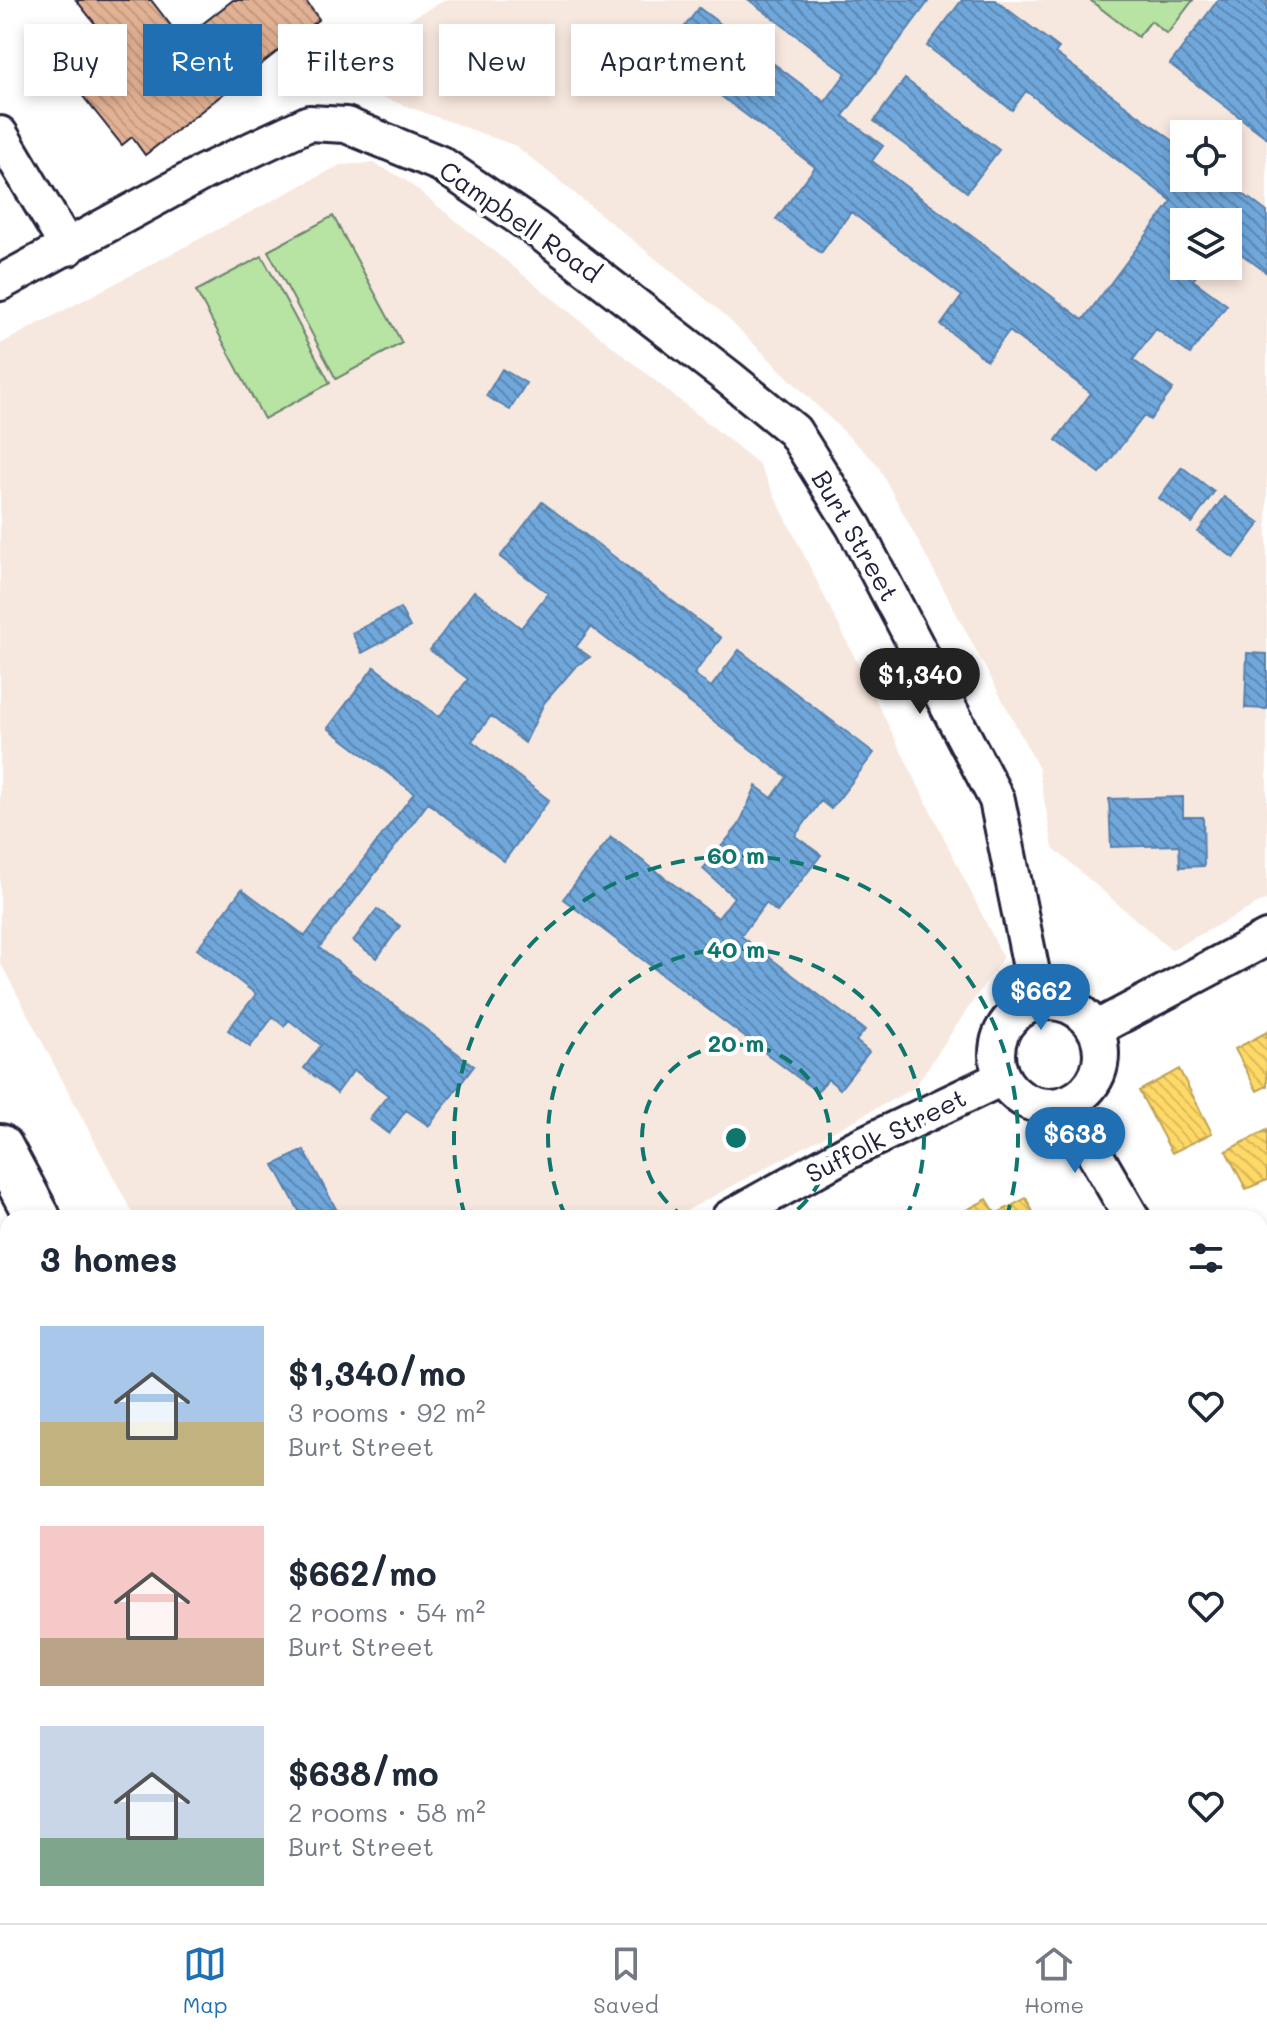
<!DOCTYPE html>
<html lang="en">
<head>
<meta charset="utf-8">
<style>
  :root { --surface:#fff; --page:#f6f6f7; --text:#1f2937; --muted:#747a83; --line:#e0e1e3; --accent:#1f6fb2 }
  body { margin:0; font-family:Mali,sans-serif; background:var(--page); color:var(--text); height:100vh; display:flex; flex-direction:column; font-size:30px; white-space:nowrap }
  * { box-sizing:border-box; margin:0 }
  p { font-size:26px; color:var(--muted) }
  .icon { flex:none; width:44px; height:44px; fill:none; stroke:currentColor; stroke-width:2; stroke-linecap:round; stroke-linejoin:round }
  .map { position:relative; flex:1; overflow:hidden }
  .drawer { position:absolute; left:0px; top:1210px; width:1268px; height:714px; display:flex; flex-direction:column; background:var(--surface); border-radius:24px 24px 0 0; box-shadow:0 4px 12px #0003 }
  .drawer>* { flex:none }
  .top-card { position:absolute; left:24px; top:24px; width:800px; height:72px; display:flex; gap:16px }
  .tools { position:absolute; left:1170px; top:120px; display:grid; gap:16px }
  .tools a { display:grid; place-items:center; width:72px; height:72px; border-radius:0px; background:var(--surface); box-shadow:0 4px 12px #0003; font-size:40px }
  .price { position:absolute; translate:-50% -68px; padding:0 18px; border-radius:28px; background:var(--accent); color:#fff; font-size:26px; line-height:52px; filter:drop-shadow(0 2px 4px #0008) }
  .price::after { content:''; position:absolute; left:50%; top:48px; width:24px; height:18px; margin-left:-12px; background:inherit; clip-path:polygon(0 0,100% 0,50% 100%) }
  .price.current { background:#222; color:#fff }
  ul { padding:0; list-style:none }
  li { display:flex; align-items:center; gap:24px; height:200px; padding:0 40px }
  li span { display:grid; place-items:center; flex:none; width:224px; height:160px; border-radius:0px; color:#555 }
  li>.icon { margin-inline-start:auto }
  span .icon { width:96px; height:96px; fill:#fffc; stroke-width:1 }
  li b { font-size:34px }
  h2 { display:flex; justify-content:space-between; align-items:center; height:96px; padding:0 40px; font-size:34px }
  .chip { padding:0 28px; border-radius:0px; background:var(--surface); box-shadow:0 4px 12px #0003; font-size:28px; line-height:72px }
  .chip.current { background:var(--accent); color:#fff }
  .tabs { display:flex; justify-content:space-around; align-items:center; height:112px; border-top:2px solid var(--line); background:var(--surface); font-size:22px; color:var(--muted) }
  .tabs a { display:grid; justify-items:center; gap:4px }
  .tabs .current { color:var(--accent) }
  .map>svg:first-child { display:block }
  .built { fill:#f7e8df; fill-rule:evenodd }
  .green { fill:#b7e4a2; stroke:#6c836e; stroke-width:2 }
  .cemetery { fill:url(#cemetery-stones); stroke:#6c836e; stroke-width:2 }
  .homes { fill:url(#homes-back-hatch); stroke:#bda259; stroke-width:2 }
  .schools { fill:url(#schools-back-hatch); stroke:#5880ac; stroke-width:2 }
  .building { fill:url(#building-back-hatch); stroke:#22223b; stroke-width:2 }
  .lines { fill:none; stroke-linecap:round; stroke-linejoin:round }
  .lane-casing { stroke:#22223b; stroke-width:24 }
  .street-casing { stroke:#22223b; stroke-width:40 }
  .secondary-casing { stroke:#22223b; stroke-width:50 }
  .path { stroke:#22223b; stroke-width:5; stroke-dasharray:8 6; stroke-linecap:butt }
  .lane { stroke:#fff; stroke-width:18 }
  .street { stroke:#fff; stroke-width:34 }
  .secondary { stroke:#fff; stroke-width:44 }
  .ring { fill:none; stroke:#0f766e; stroke-width:4; stroke-dasharray:14 10 }
  .labels { text-anchor:middle; stroke-width:8; stroke-linejoin:round; paint-order:stroke }
  .street-label { font-size:26px; fill:#22223b; stroke:#fff }
  .centre { fill:#0f766e; stroke:#fff; stroke-width:4 }
  .ring-label { font-size:24px; text-anchor:middle; font-weight:bold; fill:#0f766e; stroke:#fff; stroke-width:8; stroke-linejoin:round; paint-order:stroke }
</style>
</head>
<body>
<div class="map">
<svg width="1267" height="1923" viewBox="0 0 1267 1923">
  <defs>
    <pattern id="cemetery-stones" width="16" height="16" patternUnits="userSpaceOnUse" patternTransform="scale(2)"><rect width="16" height="16" fill="#b7e4a2"/><path d="M2 7V4a2 2 0 0 1 4 0v3zM10 15v-3a2 2 0 0 1 4 0v3z" fill="#9dc38c"/></pattern>
    <pattern id="homes-back-hatch" width="6" height="6" patternUnits="userSpaceOnUse" patternTransform="scale(2)"><rect width="6" height="6" fill="#ffd966"/><path d="M-1 5l2 2M0 0l6 6M5-1l2 2" fill="none" stroke="#daba59"/></pattern>
    <pattern id="schools-back-hatch" width="6" height="6" patternUnits="userSpaceOnUse" patternTransform="scale(2)"><rect width="6" height="6" fill="#6fa8dc"/><path d="M-1 5l2 2M0 0l6 6M5-1l2 2" fill="none" stroke="#5b88b4"/></pattern>
    <pattern id="building-back-hatch" width="6" height="6" patternUnits="userSpaceOnUse" patternTransform="scale(2)"><rect width="6" height="6" fill="#e3b294"/><path d="M-1 5l2 2M0 0l6 6M5-1l2 2" fill="none" stroke="#c29980"/></pattern>
  </defs>
  <rect width="100%" height="100%" fill="#fff"/>
  <filter id="ink" filterUnits="userSpaceOnUse"><feTurbulence type="fractalNoise" baseFrequency=".0125" numOctaves="2"/><feDisplacementMap in="SourceGraphic" scale="16" xChannelSelector="R" yChannelSelector="G"/><feConvolveMatrix kernelMatrix="1 2 1 2 8 2 1 2 1" color-interpolation-filters="sRGB"/></filter>
  <g filter="url(#ink)">
    <!-- built -->
    <path class="built" d="M445,0H1267V899L1171,950L1053,848L1038,767L877,464L719,310L516,146L313,72ZM1184,134H1228V178H1184ZM1184,222H1228V266H1184Z
      M374,163L404,179L759,464L1003,957L914,1088L673,1218H135L0,962V344L340,165Z"/>
    <!-- green -->
    <path class="green" d="M1090,0H1193L1167,34L1151,21L1138,37Z
      M333,216L402,343L336,379L268,251Z
      M262,256L330,383L264,419L196,291Z
      M1144,1916H1250L1267,1920V1923H1141Z"/>
    <!-- cemetery -->
    <path class="cemetery" d="M391,1916H989L993,1923H394Z"/>
    <!-- homes -->
    <path class="homes" d="M1267,1032V1086L1257,1091L1235,1049Z
      M1179,1069L1212,1133L1172,1153L1139,1091Z
      M1267,1130V1180L1246,1189L1226,1151Z
      M1026,1198L1036,1218H952L987,1199L996,1214Z
      M1267,1285V1319L1260,1322V1289Z"/>
    <!-- schools -->
    <path class="schools" d="M749,0H925L928,2L843,116L883,146L872,161L1083,320L1172,201L1026,91L1012,110L927,46L962,0H995L1059,48L1055,53L1184,149V178H1222L1267,212V273L1228,244V222H1184V266H1204L1193,280L1227,305L1190,354L1156,329L1133,360L1173,389L1150,420L1144,416L1100,473L1056,440L1091,393L1009,331L987,360L941,325L962,296L851,212L821,253L776,219L815,167L664,53L699,8L825,102L846,73Z
      M1218,0H1267V138L1170,64Z
      M905,79L999,150L967,192L874,121Z
      M502,369L526,383L510,410L486,396Z
      M1182,467L1214,492L1192,523L1159,498Z
      M1224,497L1260,523L1234,558L1198,532Z
      M542,502L721,638L694,674L711,687L739,650L874,753L831,809L821,801L795,836L821,855L777,912L766,903L741,936L865,1030L856,1041L869,1052L840,1089L828,1079L817,1092L563,899L611,837L718,918L734,897L703,869L739,825L756,786L772,798L787,777L591,627L576,647L590,657L575,667L544,703L525,743L491,716L472,741L549,800L504,861L428,803L319,948L474,1066L429,1126L406,1110L389,1134L369,1119L388,1095L354,1070L337,1093L304,1068L321,1045L289,1020L284,1026L273,1017L250,1047L228,1030L256,994L197,949L242,889L305,936L414,793L328,728L374,667L439,717L468,679L430,650L474,591L521,628L548,593L500,557Z
      M400,608L410,627L362,653L352,633Z
      M1247,653L1267,654V709L1245,708Z
      M1183,797V817H1203L1204,866L1180,867L1179,845L1111,847L1109,799Z
      M377,909L400,926L377,958L353,941Z
      M304,1150L341,1218H303L274,1165Z"/>
    <!-- building -->
    <path class="building" d="M76,0H151L182,40L233,0H305L319,19L145,155L132,137L122,145L62,70L105,36Z
      M8,1585V1650L0,1654V1590Z
      M8,1659V1721L7,1722L0,1708V1664Z"/>
    <g class="lines">
      <defs>
        <path id="lane" d="M0,1249L8,1243
          M0,1335L8,1348"/>
        <path id="street" d="M0,134L68,248
          M0,283L204,172L309,123L346,125L441,164L535,228L728,377L794,431L854,527L997,800L1038,1002
          M997 1054a52 52 0 1 1 104 0a52 52 0 1 1-104 0Z
          M1095,1029L1267,938
          M1066,1104L1132,1218
          M729,1218L855,1148L1002,1078
          M377,1916L381,1923
          M310,1923L322,1916
          M1097,1923L1099,1916"/>
        <path id="secondary" d="M0,1147L38,1218
          M656,1916L664,1923"/>
      </defs>
      <!-- lane casing -->
      <use href="#lane" class="lane-casing"/>
      <!-- street casing -->
      <use href="#street" class="street-casing"/>
      <!-- secondary casing -->
      <use href="#secondary" class="secondary-casing"/>
      <!-- path -->
      <path class="path" d="M1260,1498L1267,1505"/>
      <!-- lane -->
      <use href="#lane" class="lane"/>
      <!-- street -->
      <use href="#street" class="street"/>
      <!-- secondary -->
      <use href="#secondary" class="secondary"/>
    </g>
  </g>
  <!-- distance rings -->
  <g class="ring">
    <path d="M686 1218A94 94 0 1 1 786 1218"/>
    <path d="M566 1217A188 188 0 1 1 906 1217"/>
    <path d="M465 1216A282 282 0 1 1 1007 1216"/>
  </g>
  <g class="labels">
    <!-- street labels -->
    <g class="street-label">
      <text transform="translate(520 222) rotate(35)" y="9">Campbell Road</text>
      <text transform="translate(855 536) rotate(60)" y="9">Burt Street</text>
      <text transform="translate(886 1136) rotate(-27)" y="9">Suffolk Street</text>
    </g>
  </g>
  <circle cx="736" cy="1138" r="12" class="centre"/>
  <g class="ring-label">
    <text x="736" y="864">60 m</text>
    <text x="736" y="958">40 m</text>
    <text x="736" y="1052">20 m</text>
  </g>
</svg>
<div class="tools">
<a><svg class="icon" aria-label="locate" viewBox="0 0 24 24"><circle cx="12" cy="12" r="6"/><path d="M12 2v4M12 18v4M2 12h4M18 12h4"/></svg></a>
<a><svg class="icon" aria-label="layers" viewBox="0 0 24 24"><path d="M12 4l9 5-9 5-9-5zM3 14l9 5 9-5"/></svg></a>
</div>
<b class="price current" style="left:920px;top:716px">$1,340</b>
<b class="price" style="left:1041px;top:1032px">$662</b>
<b class="price" style="left:1075px;top:1175px">$638</b>
<div class="top-card">
<a class="chip">Buy</a>
<a class="chip current">Rent</a>
<a class="chip">Filters</a>
<a class="chip">New</a>
<a class="chip">Apartment</a>
</div>
<section class="drawer">
<h2>3 homes<svg class="icon" aria-label="filters" viewBox="0 0 24 24"><path d="M4 7h16M4 17h16"/><circle cx="9" cy="7" r="2"/><circle cx="15" cy="17" r="2"/></svg></h2>
<ul>
<li><span style="background:linear-gradient(#a9c7e8 60%,#c2b280 0)"><svg class="icon" aria-label="home" viewBox="0 0 24 24"><path d="M3 11l9-7 9 7M6 9v11h12V9"/></svg></span><div><b>$1,340/mo</b><p>3 rooms · 92 m²</p><p>Burt Street</p></div><svg class="icon" aria-label="heart" viewBox="0 0 24 24"><path d="M12 20l-8-8c-3-5 5-10 8-4 3-6 11-1 8 4z"/></svg></li>
<li><span style="background:linear-gradient(#f6c9c9 70%,#b9a48a 0)"><svg class="icon" aria-label="home" viewBox="0 0 24 24"><path d="M3 11l9-7 9 7M6 9v11h12V9"/></svg></span><div><b>$662/mo</b><p>2 rooms · 54 m²</p><p>Burt Street</p></div><svg class="icon" aria-label="heart" viewBox="0 0 24 24"><path d="M12 20l-8-8c-3-5 5-10 8-4 3-6 11-1 8 4z"/></svg></li>
<li><span style="background:linear-gradient(#c9d6e8 70%,#7fa58c 0)"><svg class="icon" aria-label="home" viewBox="0 0 24 24"><path d="M3 11l9-7 9 7M6 9v11h12V9"/></svg></span><div><b>$638/mo</b><p>2 rooms · 58 m²</p><p>Burt Street</p></div><svg class="icon" aria-label="heart" viewBox="0 0 24 24"><path d="M12 20l-8-8c-3-5 5-10 8-4 3-6 11-1 8 4z"/></svg></li>
</ul>
</section>
</div>
<nav class="tabs">
<a class="current"><svg class="icon" aria-label="map" viewBox="0 0 24 24"><path d="M3 6l6-2 6 2 6-2v14l-6 2-6-2-6 2zM9 4v14M15 6v14"/></svg>Map</a>
<a><svg class="icon" aria-label="saved" viewBox="0 0 24 24"><path d="M7 4h10v16l-5-4-5 4z"/></svg>Saved</a>
<a><svg class="icon" aria-label="home" viewBox="0 0 24 24"><path d="M3 11l9-7 9 7M6 9v11h12V9"/></svg>Home</a>
</nav>
</body>
</html>
